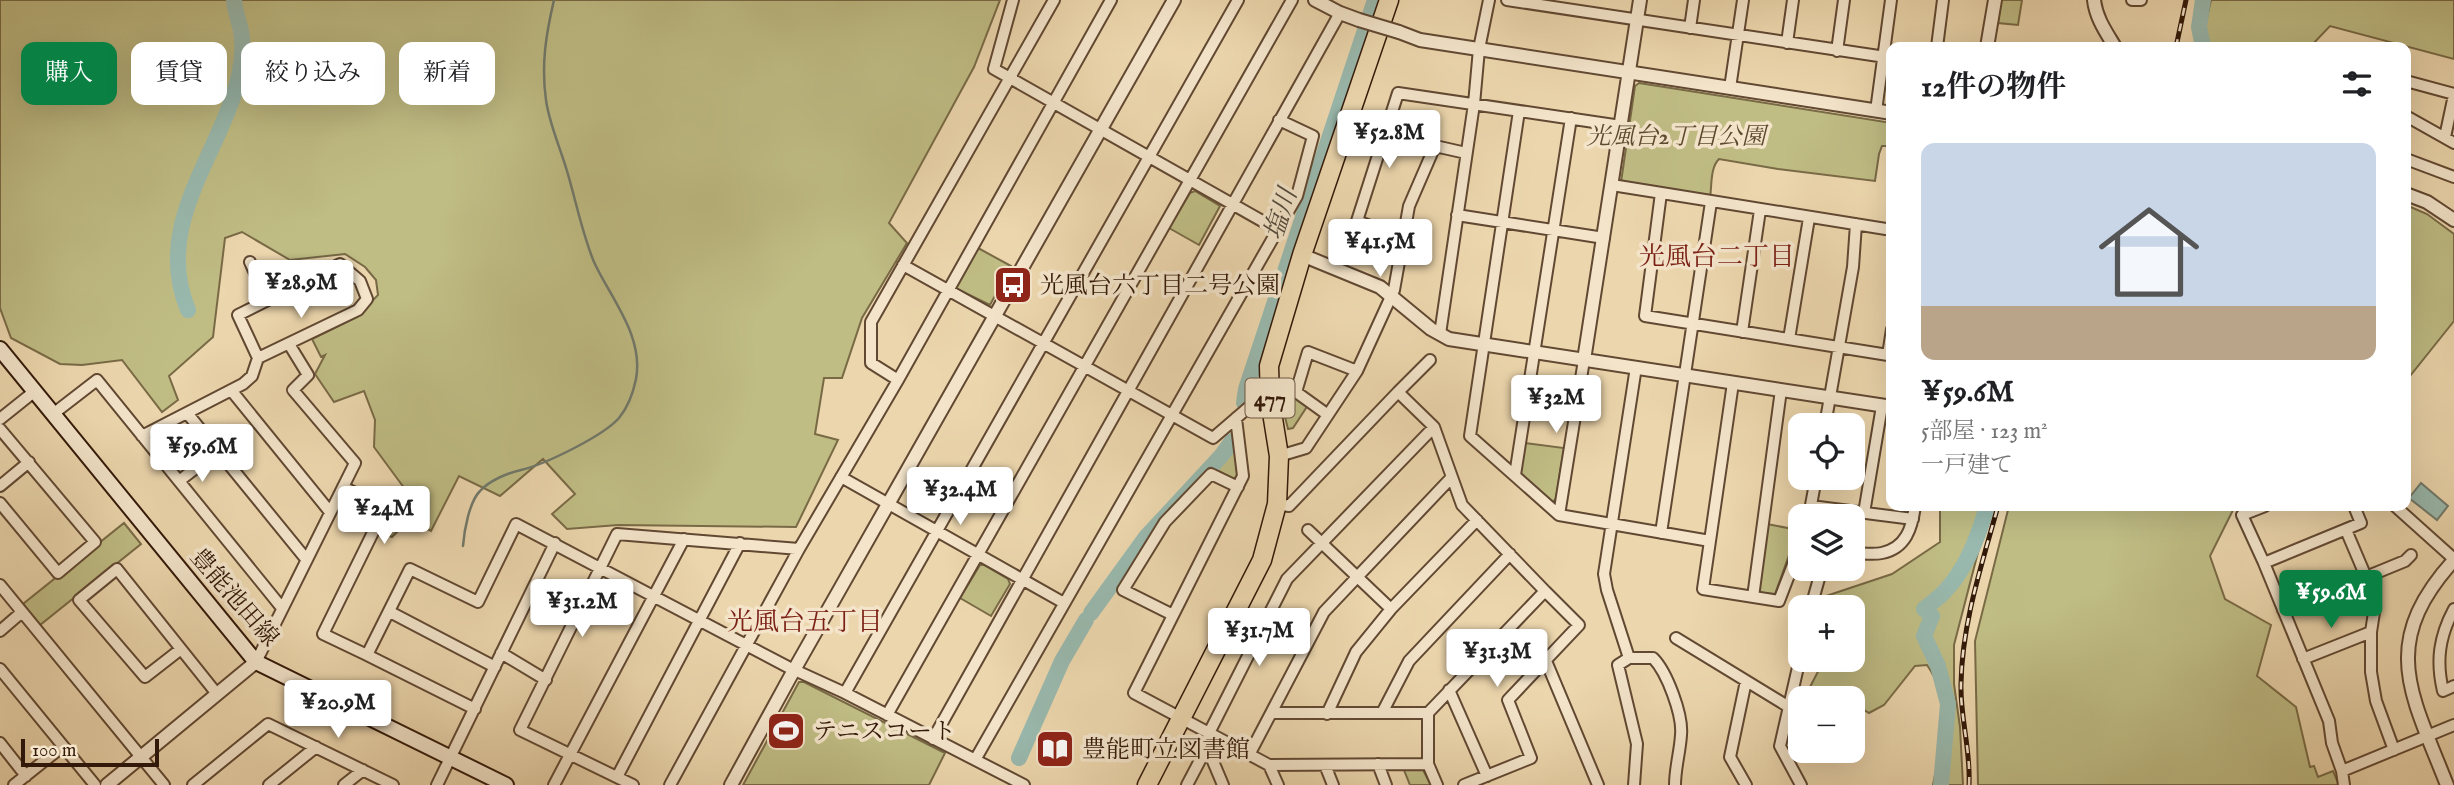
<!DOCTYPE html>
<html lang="ja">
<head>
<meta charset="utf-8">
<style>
  :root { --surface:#fff; --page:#f2f2f2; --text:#202124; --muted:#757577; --line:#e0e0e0; --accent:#0b8043 }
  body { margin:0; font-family:"IM FELL English","Noto Serif JP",serif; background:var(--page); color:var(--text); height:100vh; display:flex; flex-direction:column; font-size:26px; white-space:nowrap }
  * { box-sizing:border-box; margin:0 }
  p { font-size:23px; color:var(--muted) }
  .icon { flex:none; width:38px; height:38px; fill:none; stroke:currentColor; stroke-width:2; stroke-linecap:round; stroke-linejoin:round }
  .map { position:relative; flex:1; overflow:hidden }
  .details { position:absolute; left:1886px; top:42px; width:525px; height:469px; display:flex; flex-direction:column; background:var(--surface); border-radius:14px; box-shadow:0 7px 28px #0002 }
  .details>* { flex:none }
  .banner { position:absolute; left:21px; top:42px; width:665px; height:63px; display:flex; gap:14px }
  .controls { position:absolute; left:1788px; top:413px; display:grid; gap:14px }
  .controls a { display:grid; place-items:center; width:77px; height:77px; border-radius:14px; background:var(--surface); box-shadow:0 7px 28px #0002; font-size:35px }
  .scale { position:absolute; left:21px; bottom:18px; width:138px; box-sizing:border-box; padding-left:7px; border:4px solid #331909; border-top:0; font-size:19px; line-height:24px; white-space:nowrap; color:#331909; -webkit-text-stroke:5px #f3e4ca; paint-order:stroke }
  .price { position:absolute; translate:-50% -60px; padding:0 16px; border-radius:7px; background:#fff; color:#222; font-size:23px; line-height:46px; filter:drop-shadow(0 2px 4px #0008) }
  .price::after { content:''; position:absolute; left:50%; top:42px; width:21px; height:16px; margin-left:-10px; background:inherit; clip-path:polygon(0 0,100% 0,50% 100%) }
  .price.active { background:var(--accent); color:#fff }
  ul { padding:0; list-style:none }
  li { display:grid; align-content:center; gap:14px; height:371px; padding:0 35px }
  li+li { border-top:2px solid var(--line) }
  li span { display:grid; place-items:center; height:217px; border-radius:14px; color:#555 }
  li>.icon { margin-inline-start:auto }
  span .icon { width:126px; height:126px; fill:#fffc; stroke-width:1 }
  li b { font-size:30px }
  h2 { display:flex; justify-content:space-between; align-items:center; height:84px; padding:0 35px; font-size:30px }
  .pill { padding:0 24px; border-radius:14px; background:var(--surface); box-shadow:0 7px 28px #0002; font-size:24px; line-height:63px }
  .pill.active { background:var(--accent); color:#fff }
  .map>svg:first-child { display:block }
  .green { fill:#bfbc84; stroke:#796a46; stroke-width:2 }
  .water { fill:#99b9ae; stroke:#70796c; stroke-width:2 }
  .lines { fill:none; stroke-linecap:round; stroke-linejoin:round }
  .stream { stroke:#70796c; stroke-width:2.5 }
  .river { stroke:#99b9ae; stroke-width:16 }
  .minor-casing { stroke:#614832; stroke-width:14 }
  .tertiary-casing { stroke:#614832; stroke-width:16 }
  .secondary-casing { stroke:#331909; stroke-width:18 }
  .trunk-casing { stroke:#331909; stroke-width:21 }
  .minor { stroke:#f3e4ca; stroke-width:10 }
  .tertiary { stroke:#f3e4ca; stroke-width:12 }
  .secondary { stroke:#f3e4ca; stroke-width:14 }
  .trunk { stroke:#ecd6ad; stroke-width:18 }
  .rail-casing { stroke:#331909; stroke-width:5 }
  .rail { stroke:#f3e4ca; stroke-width:2.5; stroke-dasharray:8; stroke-linecap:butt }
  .tertiary-bridge-casing { stroke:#614832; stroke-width:16; stroke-linecap:butt }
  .tertiary-bridge { stroke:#f3e4ca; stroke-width:12 }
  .labels { text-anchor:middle; stroke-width:7; stroke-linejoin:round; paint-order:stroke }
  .shield { fill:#f3e4ca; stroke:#6d5643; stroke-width:2 }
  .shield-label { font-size:23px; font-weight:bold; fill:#331909 }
  .park-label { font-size:24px; font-style:italic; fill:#5d4a2e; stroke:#f3e4ca }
  .poi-label { font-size:24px; fill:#331909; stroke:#f3e4ca; text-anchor:start }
  .street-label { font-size:24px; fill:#331909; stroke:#f3e4ca }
  .water-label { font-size:26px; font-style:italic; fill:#52493b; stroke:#f3e4ca }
  .neighbourhood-label { font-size:26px; fill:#7a1f14; stroke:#f3e4ca }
</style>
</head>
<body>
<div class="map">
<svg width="2454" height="785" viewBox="0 0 2454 785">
  <rect width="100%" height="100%" fill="#ecd6ad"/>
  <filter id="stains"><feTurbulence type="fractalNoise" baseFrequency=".00286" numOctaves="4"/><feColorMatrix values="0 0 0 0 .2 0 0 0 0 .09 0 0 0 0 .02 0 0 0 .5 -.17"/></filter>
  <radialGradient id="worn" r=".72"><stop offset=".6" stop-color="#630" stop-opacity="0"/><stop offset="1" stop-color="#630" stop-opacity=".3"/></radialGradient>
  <!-- green -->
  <path class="green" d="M0,0H1000L974,67L889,223L907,243L862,318L842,378H824L815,434L838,440L796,527L618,525L567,529L552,514L575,494L543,459L500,496L459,476L431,531L411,521L413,500L374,447L375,420L364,391L334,402L315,374L325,355L321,357L312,339L357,317L378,295L376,280L365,267L345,254L290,260L242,232L225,238L213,337L169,376L178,400L162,412L122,360L82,365L60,364L11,338L0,308Z
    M2001,0H2022L2018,25L1998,23Z
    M2211,0H2454V59L2330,26L2310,47H2194L2206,22Z
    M1639,83L1892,123L1889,146H1882L1879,154L1875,181L1778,169L1719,159C1710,168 1712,185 1710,198L1621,182L1635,86Z
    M1195,191L1220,206L1199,245L1169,228L1190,193Z
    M2406,205L2427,214L2454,234V321L2406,381Z
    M978,248L1011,266L990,305L957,289L956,287Z
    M1294,396L1308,405L1293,428L1288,429L1285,417L1288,416Z
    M1232,443H1236L1237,477L1233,479L1211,467Z
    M1525,443L1564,448L1556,498L1554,501H1551L1520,474Z
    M397,492L409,498L399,518L398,531L392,537L378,531Z
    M1940,506H1990L1954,645V684L1960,727L1963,785H1933C1941,743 1954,704 1927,665L1915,666L1884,705L1869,713L1853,703V698H1811L1810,687L1824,660H1853V623L1861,616L1853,612V607H1846L1826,596L1892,574L1940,542Z
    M2009,506H2235L2210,556L2225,599L2271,625L2257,676L2296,707L2310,767L2314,766L2318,777L2333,771L2339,785H1978L1975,641Z
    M124,523L141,544L40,625L23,604Z
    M1767,524L1798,530L1775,594L1761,593L1758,590Z
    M980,565H984L1008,579L1010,584L991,616L960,598Z
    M799,682H804L945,753L929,785H743Z
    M1404,770H1423L1431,785H1410Z"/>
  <!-- water -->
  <path class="water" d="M2421,483L2448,506L2437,520L2409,498Z"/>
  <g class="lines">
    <!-- stream -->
    <path class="stream" d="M463,546C464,532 469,502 480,491C490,480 508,473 521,470C546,464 603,436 619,418C628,407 633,394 636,379C644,336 611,299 594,262C582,233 576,201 567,171C560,147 549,123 546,100C541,65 546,34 554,0"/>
    <!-- river -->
    <path class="river" d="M2203,0L2199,27L2203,47
      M188,310C156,233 207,170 232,100C239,80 245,53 241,31C239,21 235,11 234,0
      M1244,403L1246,389L1375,0
      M1091,613L1146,537L1222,455L1232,441
      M1019,758L1062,661L1086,620
      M1941,785L1948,704L1938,666L1924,636L1932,616L1924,609C1931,603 1939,598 1945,591C1967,568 1979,535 1987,506"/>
    <defs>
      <path id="minor" d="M1013,0L994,69L1278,230
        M1507,0L1892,58
        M2132,0H2141
        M1690,28L1694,0
        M1787,43L1793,0
        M1937,47L1943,0
        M1837,51L1844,0
        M2406,81L2454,94
        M1730,88L1743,0
        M1519,111L1470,436L1559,515L1710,541
        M1876,111L1891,0
        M2406,116L2454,143
        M2445,137L2454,95
        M2406,159L2454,177
        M1612,185L1892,230
        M1661,193L1645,316L1888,355L1892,329
        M1457,215L1604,238
        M1402,238L1357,221L1398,93L1621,126
        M250,262L267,300
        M903,265L1213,438L1249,407L1270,400
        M1742,332L1760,210
        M1440,334L1474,104L1479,49L1489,0
        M1789,339L1809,218
        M898,380L871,363V322L1054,0
        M1733,383L1703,589L1779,601L1801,544
        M231,390L330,512
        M1398,392L1430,360
        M187,413L306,559
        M53,414L97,380L282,608
        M1328,415L1296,392L1308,352L1357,371
        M1236,418L1243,476L1134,693L1269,765L1428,764
        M0,419L35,391
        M1825,425L1853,267L1856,224
        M0,429L95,542L58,573L0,503
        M142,436L243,384L252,376L258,358L238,315L340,264L360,281L367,299L358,310L258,358
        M1279,456L1306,448L1357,371L1394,290L1409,206L1435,146L1466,153
        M1515,475L1571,118
        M841,477L1064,603
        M179,481L218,451
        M0,486L29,462
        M343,487L385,508L323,634L367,655L410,569L478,602L516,524L788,667L845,693L1024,785
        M1277,504L1289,506L1398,392L1434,427L1462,505L1545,591L1428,713V764L1437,785
        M1811,506L1913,519
        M2395,506L2454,559
        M1864,513L1882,406
        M1559,515L1584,360
        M1809,516L1816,478
        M1308,530L1391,609L1477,520
        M1661,533L1711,202
        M1853,553C1862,553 1873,555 1882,553C1906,548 1912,528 1915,506
        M2264,563L2242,515L2265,506
        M0,585L164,785
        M1753,597L1781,390
        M1811,607L1820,575L1825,569
        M2454,609C2439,637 2436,661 2443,691L2454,686
        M2283,610L2366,577L2346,530
        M390,612L495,667
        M1173,615L1123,590L1165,522L1211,474L1238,487
        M0,631L22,612
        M1676,638L1789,707
        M181,649L145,677L79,600L117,569L217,694
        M501,653L546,680
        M1801,654L1780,746L1801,785
        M367,655L475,709
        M1629,658H1653C1667,672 1683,715 1681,735C1680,752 1675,768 1675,785
        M2303,659L2371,632
        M1546,661L1598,785
        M256,662L355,463L293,390L308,375L289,344
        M0,669L95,785
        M1449,690L1487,776
        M845,693L1238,0
        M1271,713H1428
        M1382,713L1409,661L1510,554
        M1327,714L1356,652L1391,609
        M887,715L1292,0
        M933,739L1340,13
        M0,743L26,776
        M1207,747L1223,785
        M2394,750L2376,701L2371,672V632L2375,606L2366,577L2405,561L2411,555
        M1249,755L1324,612L1451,478
        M975,760L1297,196L1313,136L1279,120
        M1378,764L1386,785
        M1269,765L1278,785
        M1325,765L1333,785
        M2342,771L2332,743L2329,721L2264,563L2361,523L2354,506
        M617,777L740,543
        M14,785L63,746
        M193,785L268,724L393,785
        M269,785L316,747
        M344,785L363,770
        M437,785L555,543
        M554,785L684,539
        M633,785L520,730L617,534L799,549
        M670,785L799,549L898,380L1111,0
        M1187,785L1207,747L1209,733L1287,579L1434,427
        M1464,785L1531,758L1508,700L1579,625L1545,591
        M1634,785L1637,744L1618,665L1629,658L1607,590L1604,574L1636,367
        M1746,785L1730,757L1746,681
        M2344,785L2342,771L2454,725"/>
      <path id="tertiary" d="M1315,0L1340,13L1359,20
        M2094,0C2096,18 2106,32 2115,47
        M1399,32L1420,40L1892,113
        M1987,47L1995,0
        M2406,194L2427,202L2454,220
        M1302,255L1380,287L1431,329L1449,339L1892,407
        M1584,360L1640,0
        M107,785L256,662
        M731,785L794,670L1174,0
        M2447,785C2411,693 2378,644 2454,560"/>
      <path id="secondary" d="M0,349L256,662L506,785"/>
      <path id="trunk" d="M1147,785L1262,560L1277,504L1279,456L1270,400L1269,366L1302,255L1389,0"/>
    </defs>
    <!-- minor casing -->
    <use href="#minor" class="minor-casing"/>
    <!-- tertiary casing -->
    <use href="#tertiary" class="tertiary-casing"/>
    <!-- secondary casing -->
    <use href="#secondary" class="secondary-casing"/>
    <!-- trunk casing -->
    <use href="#trunk" class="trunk-casing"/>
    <!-- minor -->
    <use href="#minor" class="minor"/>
    <!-- tertiary -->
    <use href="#tertiary" class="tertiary"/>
    <!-- secondary -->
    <use href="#secondary" class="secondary"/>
    <!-- trunk -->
    <use href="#trunk" class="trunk"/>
    <defs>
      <path id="rail" d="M2176,47L2186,0
        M1969,785C1971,751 1960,717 1961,684C1962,623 1982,564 1998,506"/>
    </defs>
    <!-- rail casing -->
    <use href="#rail" class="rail-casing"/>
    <!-- rail -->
    <use href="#rail" class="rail"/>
    <defs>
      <path id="tertiary-bridge" d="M1359,20L1399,32"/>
    </defs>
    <!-- tertiary-bridge casing -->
    <use href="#tertiary-bridge" class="tertiary-bridge-casing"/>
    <!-- tertiary-bridge -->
    <use href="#tertiary-bridge" class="tertiary-bridge"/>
  </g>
  <!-- icons -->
  <defs>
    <symbol id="bus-square" viewBox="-11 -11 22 22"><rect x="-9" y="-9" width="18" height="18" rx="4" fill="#8f2418" stroke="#f3e4ca"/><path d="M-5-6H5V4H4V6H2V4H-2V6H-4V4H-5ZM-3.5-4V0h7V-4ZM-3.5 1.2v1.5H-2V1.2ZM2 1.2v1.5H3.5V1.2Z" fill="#fff"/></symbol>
    <symbol id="stadium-square" viewBox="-11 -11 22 22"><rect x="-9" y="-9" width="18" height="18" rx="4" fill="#8f2418" stroke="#f3e4ca"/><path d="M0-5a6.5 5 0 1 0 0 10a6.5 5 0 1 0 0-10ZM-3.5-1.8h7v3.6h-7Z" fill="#fff"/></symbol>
    <symbol id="library-square" viewBox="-11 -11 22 22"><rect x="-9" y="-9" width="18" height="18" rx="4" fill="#8f2418" stroke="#f3e4ca"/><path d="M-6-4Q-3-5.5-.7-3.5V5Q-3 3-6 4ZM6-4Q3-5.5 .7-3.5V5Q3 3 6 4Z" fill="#fff"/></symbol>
  </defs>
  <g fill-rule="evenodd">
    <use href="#bus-square" x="991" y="263" width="44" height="44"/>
    <use href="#stadium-square" x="764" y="709" width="44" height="44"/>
    <use href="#library-square" x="1033" y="727" width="44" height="44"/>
  </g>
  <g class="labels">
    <!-- shield labels -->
    <rect class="shield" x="1245.5" y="378.5" width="49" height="39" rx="5"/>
    <g class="shield-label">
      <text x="1270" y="406">477</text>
    </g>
    <!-- park labels -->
    <g class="park-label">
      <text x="1676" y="144">光風台2丁目公園</text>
    </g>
    <!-- poi labels -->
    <g class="poi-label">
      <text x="1040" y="293">光風台六丁目二号公園</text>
      <text x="813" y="739">テニスコート</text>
      <text x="1082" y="757">豊能町立図書館</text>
    </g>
    <!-- street labels -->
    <g class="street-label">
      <text transform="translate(235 597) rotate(49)" y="8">豊能池田線</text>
    </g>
    <!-- water labels -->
    <g class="water-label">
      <text transform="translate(1280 214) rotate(-72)" y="9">塩川</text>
    </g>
    <!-- neighbourhood labels -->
    <g class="neighbourhood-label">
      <text x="1717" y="265">光風台二丁目</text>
      <text x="805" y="630">光風台五丁目</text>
    </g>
  </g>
  <rect width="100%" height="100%" filter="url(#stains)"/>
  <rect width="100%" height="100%" fill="url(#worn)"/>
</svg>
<div class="controls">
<a><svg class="icon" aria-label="locate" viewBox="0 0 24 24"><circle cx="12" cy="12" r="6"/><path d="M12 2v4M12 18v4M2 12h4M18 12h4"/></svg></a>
<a><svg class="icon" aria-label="layers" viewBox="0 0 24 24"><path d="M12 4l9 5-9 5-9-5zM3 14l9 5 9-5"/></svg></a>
<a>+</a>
<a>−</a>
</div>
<div class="scale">100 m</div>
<b class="price" style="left:1389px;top:170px">¥52.8M</b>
<b class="price" style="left:1380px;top:279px">¥41.5M</b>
<b class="price" style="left:301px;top:320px">¥28.9M</b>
<b class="price" style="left:1556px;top:435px">¥32M</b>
<b class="price" style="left:202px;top:484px">¥59.6M</b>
<b class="price" style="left:960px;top:527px">¥32.4M</b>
<b class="price" style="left:384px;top:546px">¥24M</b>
<b class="price active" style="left:2331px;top:630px">¥59.6M</b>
<b class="price" style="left:582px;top:639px">¥31.2M</b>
<b class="price" style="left:1259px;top:668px">¥31.7M</b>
<b class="price" style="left:1497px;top:689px">¥31.3M</b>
<b class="price" style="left:338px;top:740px">¥20.9M</b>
<div class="banner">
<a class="pill active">購入</a>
<a class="pill">賃貸</a>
<a class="pill">絞り込み</a>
<a class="pill">新着</a>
</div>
<section class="details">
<h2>12件の物件<svg class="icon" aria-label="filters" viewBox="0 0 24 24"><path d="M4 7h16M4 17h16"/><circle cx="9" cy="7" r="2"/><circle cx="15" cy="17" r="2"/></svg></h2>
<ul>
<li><span style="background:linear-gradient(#c9d6e8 75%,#b9a48a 0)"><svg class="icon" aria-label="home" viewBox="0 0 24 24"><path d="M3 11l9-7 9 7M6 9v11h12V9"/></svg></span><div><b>¥59.6M</b><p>5部屋 · 123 m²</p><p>一戸建て</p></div></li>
</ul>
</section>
</div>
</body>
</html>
